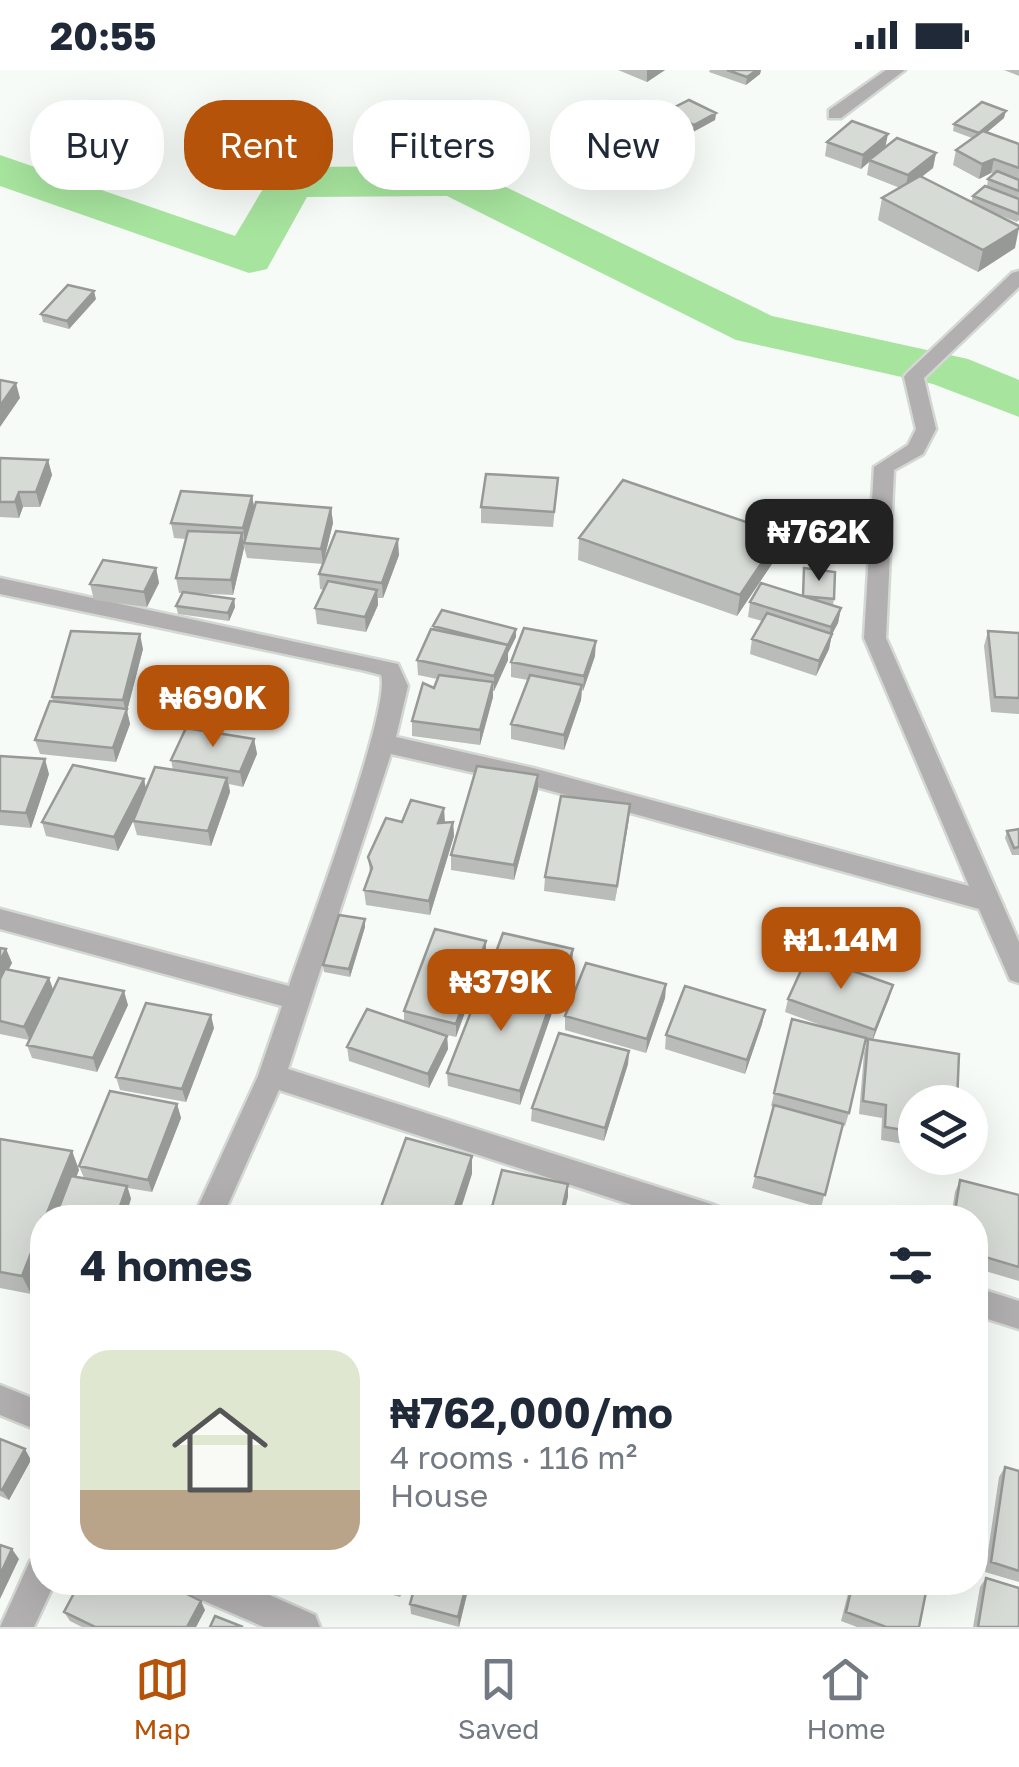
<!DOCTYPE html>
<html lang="en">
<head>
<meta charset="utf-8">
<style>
  :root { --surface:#fff; --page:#f6f6f7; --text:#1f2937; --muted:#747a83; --line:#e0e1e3; --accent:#b45309 }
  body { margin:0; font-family:"Golos Text",sans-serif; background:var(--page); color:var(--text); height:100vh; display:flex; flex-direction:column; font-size:38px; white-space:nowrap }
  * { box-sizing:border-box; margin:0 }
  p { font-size:32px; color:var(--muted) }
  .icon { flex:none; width:55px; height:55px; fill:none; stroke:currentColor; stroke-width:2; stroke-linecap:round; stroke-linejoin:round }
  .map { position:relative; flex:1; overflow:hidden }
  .panel { position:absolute; left:30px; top:1135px; width:958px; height:390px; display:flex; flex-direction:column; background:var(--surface); border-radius:40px; box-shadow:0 10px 40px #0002 }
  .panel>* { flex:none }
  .hud { position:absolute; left:30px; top:30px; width:960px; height:90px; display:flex; gap:20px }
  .tools { position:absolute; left:898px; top:1015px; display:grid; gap:20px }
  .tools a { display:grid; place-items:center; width:90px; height:90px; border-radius:50%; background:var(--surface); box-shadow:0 10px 40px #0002; font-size:50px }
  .price { position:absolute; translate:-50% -85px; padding:0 22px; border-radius:20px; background:var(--accent); color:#fff; font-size:32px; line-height:65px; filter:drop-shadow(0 2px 5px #0008) }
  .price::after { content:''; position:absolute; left:50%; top:60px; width:30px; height:22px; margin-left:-15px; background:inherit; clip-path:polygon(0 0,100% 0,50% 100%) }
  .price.active { background:#222; color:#fff }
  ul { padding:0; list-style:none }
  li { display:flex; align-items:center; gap:30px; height:250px; padding:0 50px }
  li span { display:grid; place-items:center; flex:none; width:280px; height:200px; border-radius:30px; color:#555 }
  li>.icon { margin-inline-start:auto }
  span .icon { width:120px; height:120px; fill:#fffc; stroke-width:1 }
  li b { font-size:42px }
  h2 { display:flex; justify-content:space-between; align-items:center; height:120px; padding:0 50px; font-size:42px }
  .tag { padding:0 35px; border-radius:40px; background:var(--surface); box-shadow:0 10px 40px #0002; font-size:35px; line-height:90px }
  .tag.active { background:var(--accent); color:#fff }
  .status { display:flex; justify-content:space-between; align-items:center; height:70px; padding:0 50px; background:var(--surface); direction:ltr }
  .status svg { height:28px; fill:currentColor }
  .menu { display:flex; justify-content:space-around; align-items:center; height:140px; border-top:2px solid var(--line); background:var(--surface); font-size:28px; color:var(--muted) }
  .menu a { display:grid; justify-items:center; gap:5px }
  .menu .active { color:var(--accent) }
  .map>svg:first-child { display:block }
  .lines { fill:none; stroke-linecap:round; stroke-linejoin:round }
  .river { fill:#a7e49e; fill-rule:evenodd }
  .street-casing { stroke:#d4d8d4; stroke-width:5 }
  .street { fill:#b2afb0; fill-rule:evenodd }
  .wall { fill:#b9bcb8 }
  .shaded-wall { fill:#969996 }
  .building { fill:#d7dbd6; stroke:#969996; stroke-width:2.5 }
</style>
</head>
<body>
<div class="status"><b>20:55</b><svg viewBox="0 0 49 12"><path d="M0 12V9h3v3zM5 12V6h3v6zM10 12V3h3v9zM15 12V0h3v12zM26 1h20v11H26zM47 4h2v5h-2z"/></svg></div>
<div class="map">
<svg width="1019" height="1557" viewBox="0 0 1019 1557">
  <rect width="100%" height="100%" fill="#f7fbf7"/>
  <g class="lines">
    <!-- river -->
    <path class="river" d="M0,85L235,166L273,102L290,97L456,96L473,101L772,246L968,289L1019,310V347L933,314L736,270L447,126L307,127L267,199L249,203L0,116Z"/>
    <defs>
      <path id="street" d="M886,0H905L841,48H829V40Z
        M1019,201V217L924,308L936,359L923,384L894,400L886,568L1019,872V913L1010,910L979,839L533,716L391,684L288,999L714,1135L724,1139L728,1148H672L279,1020L222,1148H193L258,1006L282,936L0,859V839L289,916C305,868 392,638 381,605L366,601L0,524V508L398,594L408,616L396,667L533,698L969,816L864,568L874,397L908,375L916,359L904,307L907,303L1012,203Z
        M975,1217L1019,1231V1259L975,1245Z
        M0,1315L42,1332V1362L0,1345Z
        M42,1486V1512H55L34,1557H0L30,1491Z
        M184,1512H240L315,1545L320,1557H264L188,1524Z"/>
    </defs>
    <!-- street casing -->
    <use href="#street" class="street-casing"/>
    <!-- street -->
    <use href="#street" class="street"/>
  </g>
  <!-- wall -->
  <path class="wall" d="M618,0H665L647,12Z
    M710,0H761L760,4L746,15L709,2Z
    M1004,0H1019V6Z
    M667,41L716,43L715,50L693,62L666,49Z
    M1004,48L987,62L1019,74V150L1017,152L987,140L1015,178L978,202L878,150L882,128L900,118L867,105L869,92L861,99L825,86L827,72L936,83L933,98L921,107L971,132L973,126L987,116L988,109L994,104L991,103L979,109L953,95L956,80L972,68L953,61L954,54Z
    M681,59L680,74L659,92L626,81V61Z
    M96,229L69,259L43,252L41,244Z
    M0,388L48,390L52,405L40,437H23L19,448L0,447Z
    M558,408L553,457L481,453V437Z
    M252,426L254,439L331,438L333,453L323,494L247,488L243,473L244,478L233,525L190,523L234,529L235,537L229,551L178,544L176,536L182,523H179L176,508L186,469L174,468L171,453Z
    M781,464L778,485L737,546L578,490L579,468Z
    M399,485L383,528H378V535L366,562L317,554L315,538L324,520L320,519L319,504Z
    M156,498L159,513L147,537L94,530L90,514Z
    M804,498L834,529L833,535L841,538L838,553L832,564L829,579L816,606L750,584L752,569L762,551L748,547L750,532L802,526Z
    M433,556L516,567L508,583V590L494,621H493V627L480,675L412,666V651L434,618L437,609L418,605L417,590L433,560Z
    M988,561L1019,563V644L991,642L984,576Z
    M143,579L127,641L130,654L116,692L40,684L35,670L53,632L52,627Z
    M595,586L583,621L582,620L581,630L564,680L511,669V654L528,610L511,607V592Z
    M254,669L257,684L243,717L229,714L230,722L211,776L137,765L133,751L118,781L46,766L42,752L144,709L146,719L173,700L171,690Z
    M0,686L49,704L31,758L0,755Z
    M538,705V720L514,810L451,800V785Z
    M630,734L615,831L544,821L545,807Z
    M402,752H453L454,766L430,845L366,835L364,820L370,803L368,787Z
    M1019,759V785H1012L1005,768L1007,761Z
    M365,849V857L350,907L324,902L323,895Z
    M0,878L6,879L12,893L8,900L49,908L53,921L128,935L97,1002L32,988L27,975L29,970L0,964Z
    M573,879L572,893L563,924L492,907V893Z
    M486,885L456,967L443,964L447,966L448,979L429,1018L349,991L347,977L404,952V941Z
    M666,914L665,928L646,983L565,960V946Z
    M893,915L873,970L915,1032V1076L881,1070L882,1048L859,1044L864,983L867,972H865L849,1043L845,1056L842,1055L821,1138L752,1118L774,1037L771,1036L792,949L831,959L785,942L788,929Z
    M554,937L520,1035L448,1016L447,1003Z
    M765,940L762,954L745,1004L665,979L666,965Z
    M214,958L186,1032L120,1020L116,1007Z
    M629,981L628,994L604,1071L531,1051L532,1038Z
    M177,1034L181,1048L152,1122L128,1118L131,1129L42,1148V1193L31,1224L0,1218V1069L72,1081L79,1100L76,1107L84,1108L79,1096Z
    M960,1110L1019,1125V1211L975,1198V1148H951L955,1122Z
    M0,1369L31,1390L9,1430L0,1426Z
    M1005,1397L1019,1401V1512L985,1502L999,1407Z
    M986,1508L1019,1557H973L980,1517Z
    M349,1512H404L400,1527Z
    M470,1512L459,1557L411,1544L410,1534Z
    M851,1512H928L919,1557H857L841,1551Z
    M205,1540L196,1557H82L70,1551L64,1542Z"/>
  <!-- shaded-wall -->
  <path class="shaded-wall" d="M647,0H665L647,12Z
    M757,0H761L760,4L746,15L747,7Z
    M1006,41L1004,48L978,70L979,63Z
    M716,43L715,50L693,62L694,55Z
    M681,59L680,74L659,92L660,77Z
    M888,64L885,79L869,90V92L861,99L863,85Z
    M936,83L933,98L905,120L908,105Z
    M994,89L991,103L979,109L982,94Z
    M1019,158L1015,178L978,202L983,180Z
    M94,221L96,229L69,259L67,251Z
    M16,313L20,328L0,357V336Z
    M48,390L52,405L40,437L36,422Z
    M19,422L23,437L19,448L15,432Z
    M252,426L255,441L245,473L243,458Z
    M331,438L333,453L323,494L321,479Z
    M242,463L244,478L233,525L231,510Z
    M781,464L778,485L737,546L740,525Z
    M398,469L399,485L383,528L382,513Z
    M156,498L159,513L147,537L144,522Z
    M377,520L378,535L366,562L365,547Z
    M234,529L235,537L229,551L228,543Z
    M841,538L838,553L828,572L831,557Z
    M516,559V567L508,583V575Z
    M140,564L143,579L127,641L130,654L116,692L113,678L126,642L123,630Z
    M832,564L829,579L816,606L819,591Z
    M596,571L595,586L583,621L584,606Z
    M508,575V590L494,621V606Z
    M493,612V627L480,675V660Z
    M582,615L581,630L564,680V665Z
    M254,669L257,684L243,717L240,702Z
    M45,689L49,704L31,758L26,743Z
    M538,705V720L514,810V795Z
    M227,708L230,722L211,776L208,761Z
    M144,709L147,724L118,781L114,767Z
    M630,734L629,749L615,831L617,816Z
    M444,738L445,752L438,753Z
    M453,752L454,766L430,845L429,831Z
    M365,849V857L350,907L349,899Z
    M486,871V885L456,967V954Z
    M6,879L12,893L0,916V891Z
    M573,879L572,893L563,924V910Z
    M49,908L54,922L30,970L24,957Z
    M666,914L665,928L646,983L647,969Z
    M893,915L889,929L871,974L875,960Z
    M124,921L128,935L97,1002L93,988Z
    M554,923V937L520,1035V1021Z
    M765,940L762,954L745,1004L747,990Z
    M211,945L214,958L186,1032L182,1019Z
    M447,966L448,979L429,1018L428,1004Z
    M629,981L628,994L604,1071L605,1058Z
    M177,1034L181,1048L152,1122L148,1110Z
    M72,1081L79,1100L60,1148H45Z
    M472,1086V1104L458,1148H451Z
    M568,1114V1127L563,1148H560Z
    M127,1116L131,1129L125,1148H116Z
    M42,1155V1188H40L42,1193L31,1224L22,1206Z
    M25,1379L31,1390L9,1430L2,1420Z
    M12,1479L19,1489L0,1529V1505Z
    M404,1512L400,1527L398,1513Z
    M467,1512H470L459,1557L458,1547Z
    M201,1531L205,1540L196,1557H187Z"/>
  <!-- building -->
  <path class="building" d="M727,0H757L747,7Z
    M689,30L716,43L694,55L667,41Z
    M982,32L1006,41L979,63L954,54Z
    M644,46L681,59L660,77L627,66L631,62L626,61Z
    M852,51L888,64L863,85L827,72Z
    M983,61L1019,74V98L994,89L982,94L956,80Z
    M897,68L936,83L908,105L869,90Z
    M997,101L1019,110V121L988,109Z
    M920,106L1019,156V158L983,180L882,128Z
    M985,116L1019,129V144L973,126Z
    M68,215L94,221L67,251L41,244Z
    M0,310L16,313L0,336Z
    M0,388L48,390L36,422H19L15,432H0Z
    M486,404L558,408L554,442L481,437Z
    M623,410L781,464L740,525L579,468Z
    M181,421L252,426L243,458L171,453Z
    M256,432L331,438L321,479L244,473Z
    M188,461L242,463L231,510L176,508Z
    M336,461L398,469L382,513L319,504Z
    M103,490L156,498L144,522L90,514Z
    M804,498L835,502L834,529L803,526Z
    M328,511L377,520L365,547L315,538Z
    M761,513L841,538L831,557L750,532Z
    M183,522L234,529L228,543L176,536Z
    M442,540L516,559L508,575L433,556Z
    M767,543L832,564L819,591L752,569Z
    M524,558L596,571L584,606L511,592Z
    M431,559L508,575L494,606L417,590Z
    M71,561L140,564L123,630L52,627Z
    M988,561L1019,563V628L995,627Z
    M439,605L493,612L480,660L412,651L423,613L434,618Z
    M530,605L582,615L564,665L511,654Z
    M50,631L127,639L113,678L35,670Z
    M186,658L254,669L240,702L171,690Z
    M0,686L45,689L26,743L0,741Z
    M73,695L144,709L114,767L42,752Z
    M477,696L538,705L514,795L451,785Z
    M155,697L227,708L208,761L133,751Z
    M561,726L630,734L617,816L545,807Z
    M411,730L444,738L438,753L453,752L429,831L364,820L372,798L368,787L386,748L402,752Z
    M1019,759V777L1014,778L1007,761Z
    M339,845L365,849L349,899L323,895Z
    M435,859L486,871L456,954L404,941Z
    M503,863L573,879L563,910L492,893Z
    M0,878L6,879L0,891Z
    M808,885L893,915L875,960L788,929Z
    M586,893L666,914L647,969L565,946Z
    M5,899L49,908L24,957L0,951V909Z
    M485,906L554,923L520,1021L447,1003Z
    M59,908L124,921L93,988L27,975Z
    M685,916L765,940L747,990L666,965Z
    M146,933L211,945L182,1019L116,1007Z
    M367,939L447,966L428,1004L347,977Z
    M792,949L866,968L849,1043L774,1023Z
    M559,963L629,981L605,1058L532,1038Z
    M868,969L959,984L957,1032H915V1062L885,1057L886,1035L863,1031Z
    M110,1021L177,1034L148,1110L79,1096Z
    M774,1035L843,1054L825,1125L755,1106Z
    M406,1068L472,1086L451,1148H377Z
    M0,1069L72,1081L45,1148H42V1155L22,1206L0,1202Z
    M502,1100L568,1114L560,1148H489Z
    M71,1106L127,1116L116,1148H55Z
    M960,1110L1019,1125V1197L975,1184V1148H954Z
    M0,1369L25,1379L2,1420L0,1419Z
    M975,1375L984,1377L975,1446Z
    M1005,1397L1019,1401V1501L991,1492Z
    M0,1475L12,1479L0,1505Z
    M986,1508L1019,1518V1557H978Z
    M80,1512H162L201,1531L187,1557H95L64,1542Z
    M416,1512H467L458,1547L410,1534Z
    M853,1512H928L919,1557H886L846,1542Z
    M215,1546L243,1557H210Z"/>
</svg>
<div class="tools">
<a><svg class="icon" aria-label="layers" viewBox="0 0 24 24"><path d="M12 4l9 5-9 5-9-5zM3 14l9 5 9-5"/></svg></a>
</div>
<b class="price active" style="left:819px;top:514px">₦762K</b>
<b class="price" style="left:213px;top:680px">₦690K</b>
<b class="price" style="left:841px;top:922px">₦1.14M</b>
<b class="price" style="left:501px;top:964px">₦379K</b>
<div class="hud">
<a class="tag">Buy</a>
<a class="tag active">Rent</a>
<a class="tag">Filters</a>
<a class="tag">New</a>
</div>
<section class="panel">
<h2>4 homes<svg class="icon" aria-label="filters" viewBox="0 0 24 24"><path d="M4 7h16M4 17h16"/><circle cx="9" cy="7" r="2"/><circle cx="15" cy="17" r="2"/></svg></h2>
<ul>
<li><span style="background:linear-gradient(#dfe7d0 70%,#b9a48a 0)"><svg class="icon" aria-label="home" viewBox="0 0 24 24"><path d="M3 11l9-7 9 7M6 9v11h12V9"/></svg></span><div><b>₦762,000/mo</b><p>4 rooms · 116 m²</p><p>House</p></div></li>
</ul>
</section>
</div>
<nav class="menu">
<a class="active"><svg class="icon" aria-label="map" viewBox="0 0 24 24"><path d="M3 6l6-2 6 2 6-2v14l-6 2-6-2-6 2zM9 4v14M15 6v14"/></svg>Map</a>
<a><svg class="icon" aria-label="saved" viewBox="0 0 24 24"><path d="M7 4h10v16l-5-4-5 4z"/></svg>Saved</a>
<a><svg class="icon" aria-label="home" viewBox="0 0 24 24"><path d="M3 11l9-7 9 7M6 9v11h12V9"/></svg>Home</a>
</nav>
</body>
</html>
